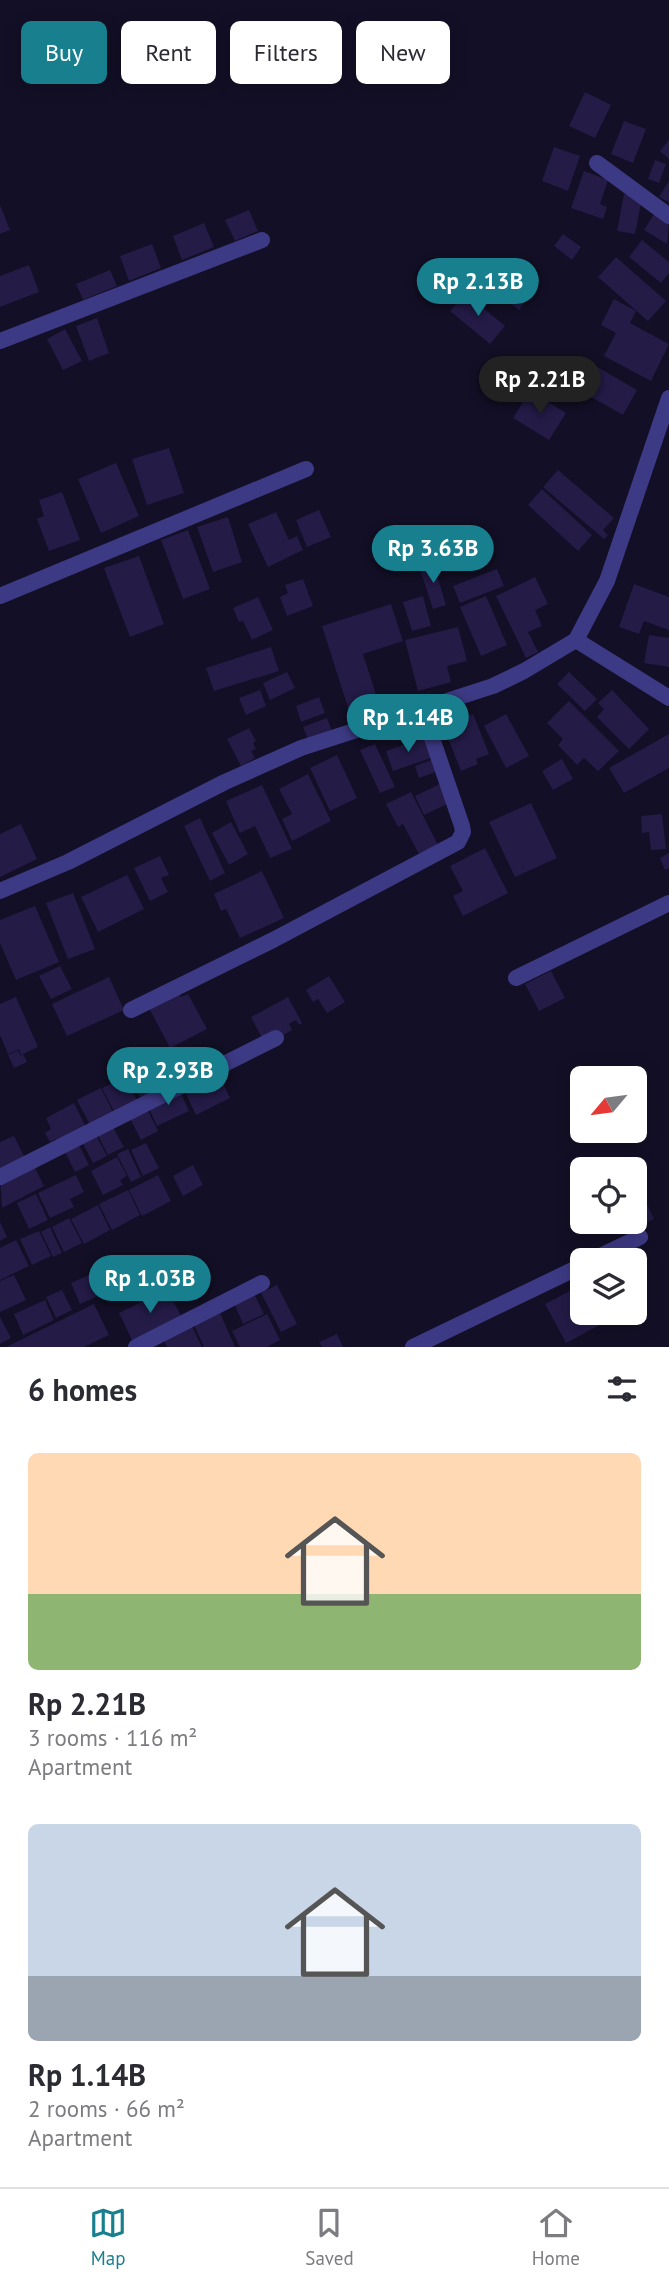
<!DOCTYPE html>
<html lang="en">
<head>
<meta charset="utf-8">
<style>
  :root { --surface:#fff; --page:#f7f7f7; --text:#2b2b33; --muted:#7c7c81; --line:#e1e1e2; --accent:#187f8f }
  body { margin:0; font-family:"PT Sans",sans-serif; background:var(--page); color:var(--text); height:100vh; display:flex; flex-direction:column; font-size:26px; white-space:nowrap }
  * { box-sizing:border-box; margin:0 }
  p { font-size:23px; color:var(--muted) }
  .icon { flex:none; width:38px; height:38px; fill:none; stroke:currentColor; stroke-width:2; stroke-linecap:round; stroke-linejoin:round }
  .map { position:relative; height:1347px; overflow:hidden }
  .panel { display:flex; flex-direction:column; background:var(--surface); flex:1 }
  .panel>* { flex:none }
  .top-card { position:absolute; left:21px; top:21px; width:628px; height:63px; display:flex; gap:14px }
  .needle { width:46px; rotate:241deg }
  .buttons { position:absolute; left:570px; top:1066px; display:grid; gap:14px }
  .buttons a { display:grid; place-items:center; width:77px; height:77px; border-radius:10px; background:var(--surface); box-shadow:0 4px 18px #0003; font-size:35px }
  .price { position:absolute; translate:-50% -60px; padding:0 16px; border-radius:24px; background:var(--accent); color:#fff; font-size:23px; line-height:46px; filter:drop-shadow(0 2px 4px #0008) }
  .price::after { content:''; position:absolute; left:50%; top:42px; width:21px; height:16px; margin-left:-10px; background:inherit; clip-path:polygon(0 0,100% 0,50% 100%) }
  .price.selected { background:#222; color:#fff }
  ul { padding:0; list-style:none }
  li { display:grid; align-content:center; gap:14px; height:371px; padding:0 28px }
  li span { display:grid; place-items:center; height:217px; border-radius:10px; color:#555 }
  li>.icon { margin-inline-start:auto }
  span .icon { width:126px; height:126px; fill:#fffc; stroke-width:1 }
  li b { font-size:30px }
  h2 { display:flex; justify-content:space-between; align-items:center; height:84px; padding:0 28px; font-size:30px }
  .chip { padding:0 24px; border-radius:10px; background:var(--surface); box-shadow:0 4px 18px #0003; font-size:24px; line-height:63px }
  .chip.selected { background:var(--accent); color:#fff }
  .dock { display:flex; justify-content:space-around; align-items:center; height:98px; border-top:2px solid var(--line); background:var(--surface); font-size:19px; color:var(--muted) }
  .dock a { display:grid; justify-items:center; gap:4px }
  .dock .selected { color:var(--accent) }
  .map>svg:first-child { display:block }
  .building { fill:#241b47 }
  .lines { fill:none; stroke-linecap:round; stroke-linejoin:round }
  .street { stroke:#3d3a85; stroke-width:16 }
</style>
</head>
<body>
<div class="map">
<svg width="669" height="1347" viewBox="0 0 669 1347">
  <rect width="100%" height="100%" fill="#130f26"/>
  <!-- building -->
  <path class="building" d="M585,92L611,105L595,138L569,126Z
    M624,121L646,129L633,163L611,154Z
    M669,140V159L660,151Z
    M554,147L580,156L568,191L542,181Z
    M655,160L666,164L659,183L648,179Z
    M584,171L608,180L600,204L607,207L603,219L571,208Z
    M669,181V202L659,197Z
    M624,194L642,198L635,234L617,231Z
    M0,205L10,230L0,234Z
    M249,210L258,231L235,241L225,220Z
    M654,214L669,223L667,244L644,230Z
    M204,223L214,247L182,260L173,236Z
    M563,234L581,247L572,260L554,246Z
    M642,240L669,262V273L661,283L629,257Z
    M152,244L161,268L129,281L120,256Z
    M616,257L666,301L648,321L598,277Z
    M29,265L39,292L0,307V276Z
    M496,269L531,294L519,310L485,285Z
    M110,270L117,286L83,300L76,284Z
    M465,293L505,326L490,344L450,311Z
    M614,299L636,311L630,323L669,344L651,381L604,356L616,333L601,325Z
    M97,318L109,353L89,361L76,326Z
    M65,329L82,361L63,370L47,339Z
    M587,361L637,390L623,415L573,387Z
    M530,391L566,413L549,440L513,418Z
    M169,448L184,493L147,505L132,459Z
    M116,463L139,516L101,533L78,479Z
    M558,470L614,518L603,530L608,535L604,539L543,487Z
    M542,489L592,535L578,551L528,505Z
    M62,492L80,540L49,551L37,519L44,516L39,500Z
    M319,510L331,537L307,547L296,520Z
    M276,512L289,540L297,536L303,550L268,567L248,524Z
    M228,517L242,562L213,572L197,527Z
    M188,530L210,589L183,599L161,540Z
    M139,556L164,624L130,637L104,568Z
    M433,562L446,605L433,609L419,566Z
    M497,569L504,586L460,603L453,586Z
    M535,577L548,604L535,610L542,626L528,632L538,652L526,658L496,596Z
    M303,579L313,606L287,616L280,597L288,593L285,585Z
    M634,584L669,597V630L644,621L639,634L619,627Z
    M423,596L431,626L412,631L403,602Z
    M486,596L507,645L481,656L460,607Z
    M258,597L273,630L252,640L243,621L239,622L233,608Z
    M391,604L403,641L363,654L379,704L350,714L322,626Z
    M458,627L467,661L447,666L451,682L418,691L405,640Z
    M649,635L669,638V667L644,663Z
    M271,647L279,671L214,691L206,668Z
    M287,672L295,688L270,700L263,683Z
    M569,672L597,699L585,711L557,684Z
    M260,690L266,706L246,715L239,698Z
    M612,690L649,729L629,749L597,717L604,709L598,703Z
    M319,697L325,713L301,722L296,706Z
    M569,701L619,751L598,771L584,758L577,765L558,745L563,739L547,723Z
    M473,714L489,754L476,759L478,764L461,771L443,726Z
    M506,714L529,756L506,768L484,726Z
    M327,718L332,731L308,740L303,727Z
    M249,728L256,741L253,743L256,749L251,751L255,758L241,766L227,739Z
    M669,734V768L624,793L609,768Z
    M424,738L431,758L393,771L386,751Z
    M375,744L395,787L380,793L360,750Z
    M337,755L357,798L330,811L310,768Z
    M434,759L438,771L419,778L415,766Z
    M562,759L573,779L553,790L542,771Z
    M308,774L331,821L292,841L282,819L292,814L279,789Z
    M440,784L449,803L424,815L415,796Z
    M262,785L292,849L270,858L255,826L240,833L226,801Z
    M411,792L438,845L419,854L403,824L398,827L386,804Z
    M531,803L557,858L515,877L489,822Z
    M662,814L666,849L651,850L649,832L642,833L641,816Z
    M200,818L225,873L210,881L184,826Z
    M231,822L248,854L229,865L212,833Z
    M21,824L37,859L0,877V834Z
    M485,848L508,893L463,916L453,896L463,891L450,866Z
    M669,853V868L665,870L660,858Z
    M160,856L169,875L161,878L168,892L150,901L134,868Z
    M262,871L284,918L240,938L226,909L221,911L214,894Z
    M127,875L144,909L98,932L81,897Z
    M73,893L95,949L68,959L46,903Z
    M35,906L59,962L16,980L0,943V920Z
    M60,966L72,989L51,999L39,976Z
    M551,971L565,998L539,1011L525,984Z
    M329,976L345,1002L327,1013L318,999L313,1002L306,990Z
    M109,977L124,1010L67,1036L52,1004Z
    M176,988L181,997L188,994L207,1029L170,1048L149,1008Z
    M16,997L38,1047L21,1055L19,1049L8,1054L0,1035V1004Z
    M288,997L302,1023L299,1025L296,1020L289,1024L292,1030L280,1037L263,1040L251,1017Z
    M18,1050L21,1056L23,1054L27,1062L14,1068L8,1055Z
    M162,1060L175,1085L142,1101L129,1076Z
    M218,1073L230,1098L196,1115L184,1090Z
    M125,1077L139,1104L116,1115L102,1088Z
    M101,1088L115,1116L91,1127L77,1100Z
    M179,1089L189,1111L157,1126L147,1104Z
    M74,1103L87,1129L59,1144L56,1139L50,1142L45,1133L51,1129L46,1118Z
    M145,1105L158,1131L141,1140L128,1114Z
    M110,1122L124,1147L108,1155L95,1130Z
    M94,1131L107,1156L93,1163L80,1138Z
    M14,1136L26,1160L0,1173V1142Z
    M76,1139L89,1165L75,1172L62,1146Z
    M146,1143L159,1168L143,1176L131,1150Z
    M128,1149L141,1177L131,1182L117,1154Z
    M117,1157L127,1176L120,1180L123,1185L103,1195L91,1171Z
    M32,1162L44,1186L2,1208L0,1178Z
    M193,1165L203,1185L183,1196L173,1176Z
    M76,1175L84,1192L70,1199L74,1207L50,1218L38,1193Z
    M158,1175L171,1201L142,1216L129,1190Z
    M635,1179L654,1219L619,1235L613,1222H635Z
    M128,1190L140,1215L112,1230L99,1204Z
    M36,1194L48,1220L29,1229L17,1203Z
    M98,1205L110,1230L84,1244L71,1219Z
    M69,1218L82,1243L64,1252L52,1227Z
    M0,1222L7,1237L0,1241Z
    M50,1227L62,1253L53,1257L41,1232Z
    M39,1231L51,1256L32,1265L20,1239Z
    M16,1240L29,1266L0,1280V1248Z
    M131,1255L144,1283L107,1300L94,1272Z
    M14,1275L26,1300L0,1312V1281Z
    M89,1275L98,1296L80,1304L71,1283Z
    M583,1284V1312H624L566,1343L545,1304Z
    M277,1285L297,1324L281,1332L261,1293Z
    M167,1289L181,1316L132,1340L119,1313Z
    M62,1290L72,1310L56,1318L46,1297Z
    M254,1294L264,1314L243,1324L234,1303Z
    M45,1300L54,1320L23,1335L14,1314Z
    M94,1304L109,1335L84,1347H6Z
    M220,1313L235,1347H204L194,1325Z
    M267,1314L280,1340L267,1347H240L232,1331Z
    M0,1317L11,1338L0,1344Z
    M190,1322L202,1347H167L162,1336Z
    M337,1334L343,1347H322L319,1342Z"/>
  <g class="lines">
    <!-- street -->
    <path class="street" d="M597,163L669,216
      M0,341L262,240
      M0,596L306,469
      M576,640L669,698
      M0,891L68,862L225,782L301,748L493,686L524,671L576,640L607,581L669,398
      M516,978L669,903
      M131,1010L273,940L458,842L463,832L462,826L422,709
      M0,1177L276,1038
      M592,1260L640,1237
      M136,1347L262,1283
      M413,1347L583,1265"/>
  </g>
</svg>
<div class="buttons">
<a><svg class="needle" viewBox="-14 -14 28 28"><path d="M0-13l5 13h-10z" fill="#e53935"/><path d="M0 13l5-13h-10z" fill="#7c7c81"/></svg></a>
<a><svg class="icon" aria-label="locate" viewBox="0 0 24 24"><circle cx="12" cy="12" r="6"/><path d="M12 2v4M12 18v4M2 12h4M18 12h4"/></svg></a>
<a><svg class="icon" aria-label="layers" viewBox="0 0 24 24"><path d="M12 4l9 5-9 5-9-5zM3 14l9 5 9-5"/></svg></a>
</div>
<b class="price" style="left:478px;top:318px">Rp 2.13B</b>
<b class="price selected" style="left:540px;top:416px">Rp 2.21B</b>
<b class="price" style="left:433px;top:585px">Rp 3.63B</b>
<b class="price" style="left:408px;top:754px">Rp 1.14B</b>
<b class="price" style="left:168px;top:1107px">Rp 2.93B</b>
<b class="price" style="left:150px;top:1315px">Rp 1.03B</b>
<div class="top-card">
<a class="chip selected">Buy</a>
<a class="chip">Rent</a>
<a class="chip">Filters</a>
<a class="chip">New</a>
</div>
</div>
<section class="panel">
<h2>6 homes<svg class="icon" aria-label="filters" viewBox="0 0 24 24"><path d="M4 7h16M4 17h16"/><circle cx="9" cy="7" r="2"/><circle cx="15" cy="17" r="2"/></svg></h2>
<ul>
<li><span style="background:linear-gradient(#ffd9b3 65%,#8fb573 0)"><svg class="icon" aria-label="home" viewBox="0 0 24 24"><path d="M3 11l9-7 9 7M6 9v11h12V9"/></svg></span><div><b>Rp 2.21B</b><p>3 rooms · 116 m²</p><p>Apartment</p></div></li>
<li><span style="background:linear-gradient(#c9d6e8 70%,#9aa5b1 0)"><svg class="icon" aria-label="home" viewBox="0 0 24 24"><path d="M3 11l9-7 9 7M6 9v11h12V9"/></svg></span><div><b>Rp 1.14B</b><p>2 rooms · 66 m²</p><p>Apartment</p></div></li>
</ul>
</section>
<nav class="dock">
<a class="selected"><svg class="icon" aria-label="map" viewBox="0 0 24 24"><path d="M3 6l6-2 6 2 6-2v14l-6 2-6-2-6 2zM9 4v14M15 6v14"/></svg>Map</a>
<a><svg class="icon" aria-label="saved" viewBox="0 0 24 24"><path d="M7 4h10v16l-5-4-5 4z"/></svg>Saved</a>
<a><svg class="icon" aria-label="home" viewBox="0 0 24 24"><path d="M3 11l9-7 9 7M6 9v11h12V9"/></svg>Home</a>
</nav>
</body>
</html>
